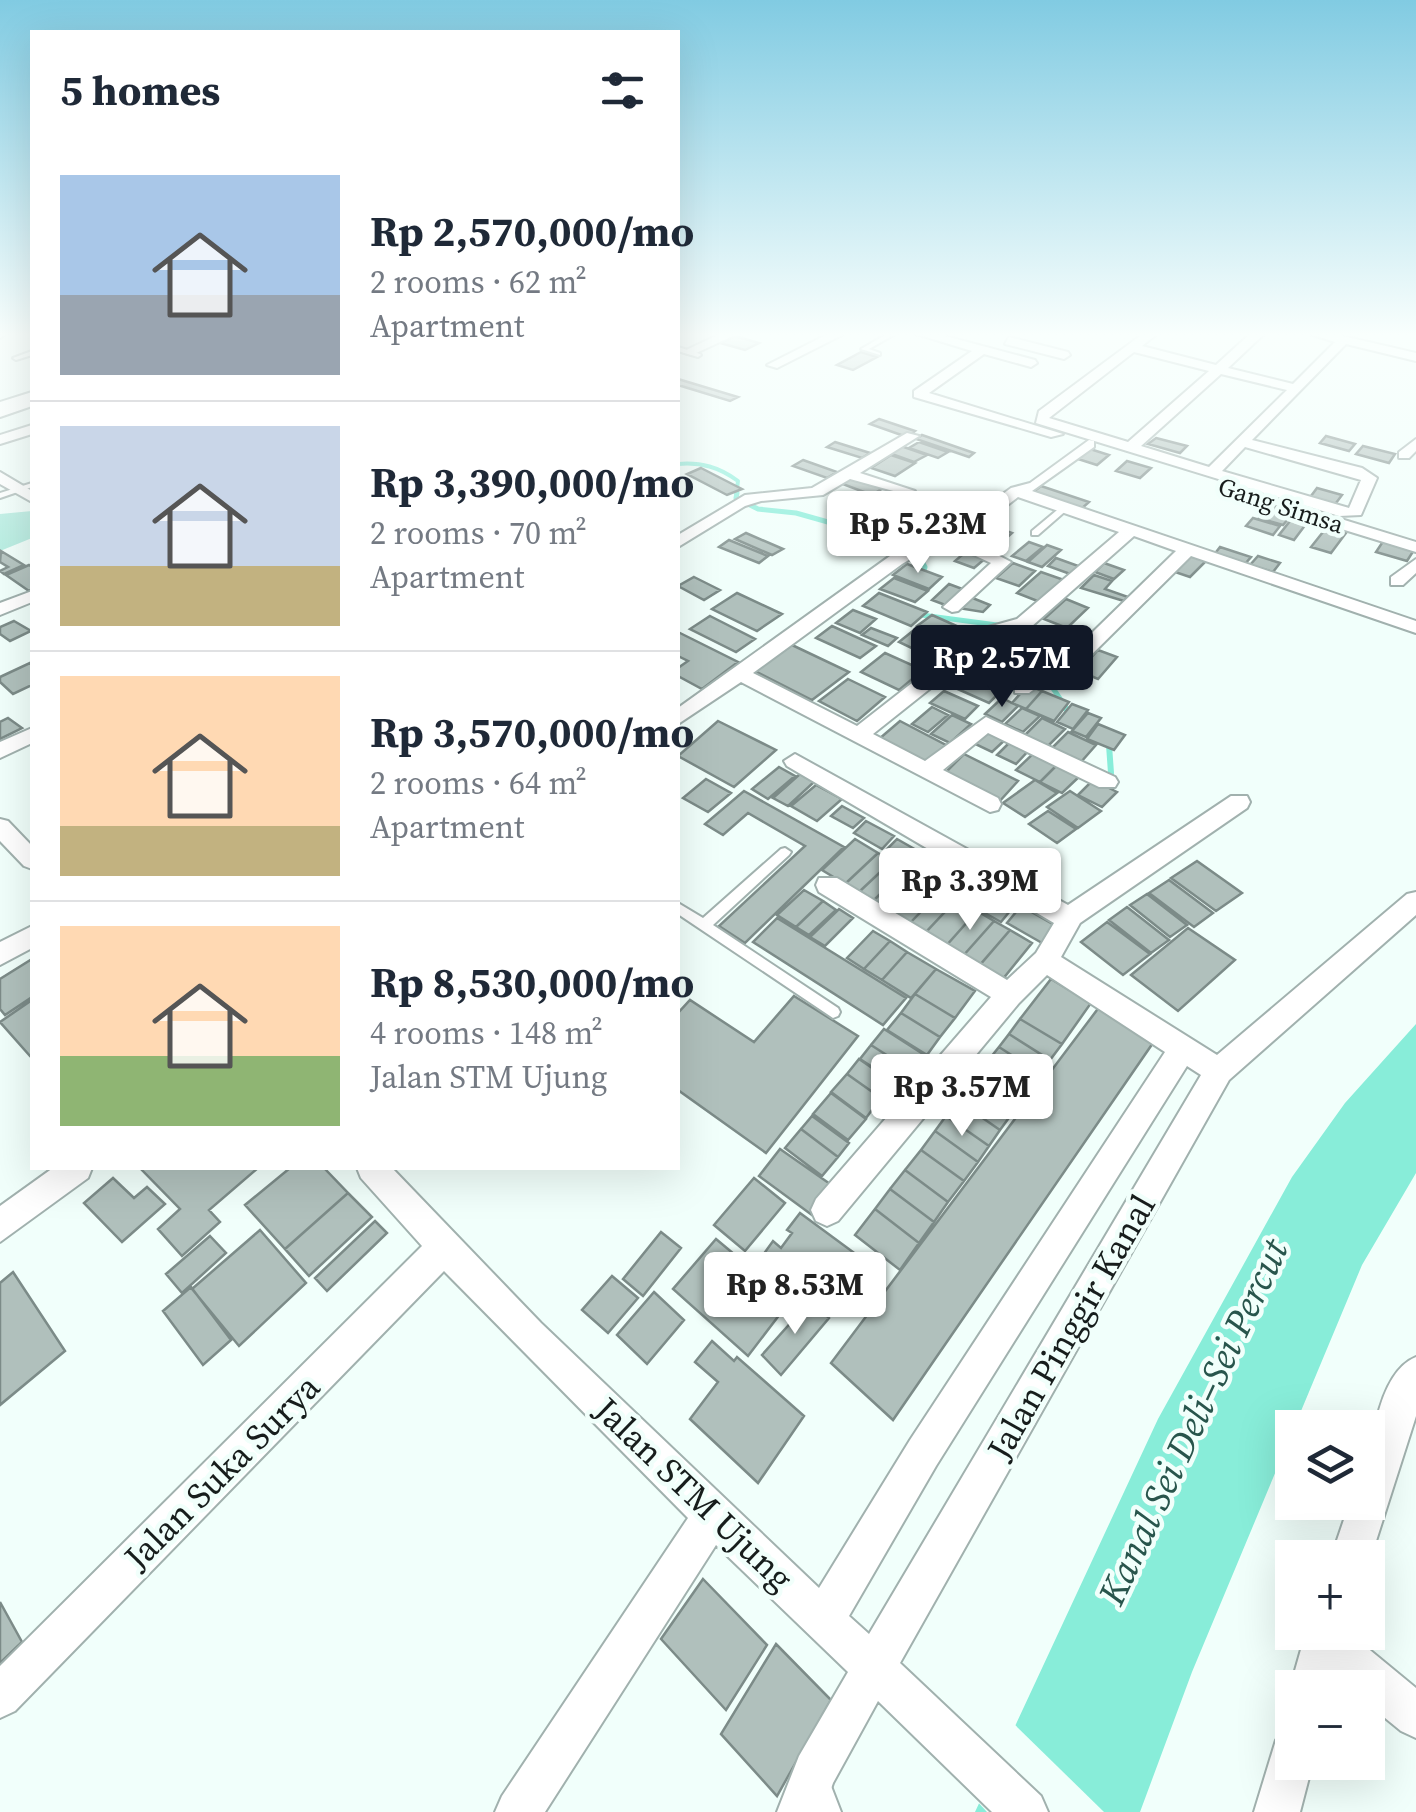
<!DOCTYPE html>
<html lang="en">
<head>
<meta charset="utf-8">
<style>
  :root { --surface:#fff; --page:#f2f2f3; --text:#1f2937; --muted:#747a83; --line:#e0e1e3; --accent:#111827 }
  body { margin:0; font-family:"Source Serif 4",serif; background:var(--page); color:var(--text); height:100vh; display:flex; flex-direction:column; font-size:38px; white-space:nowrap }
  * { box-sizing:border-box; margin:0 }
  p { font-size:32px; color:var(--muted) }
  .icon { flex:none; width:55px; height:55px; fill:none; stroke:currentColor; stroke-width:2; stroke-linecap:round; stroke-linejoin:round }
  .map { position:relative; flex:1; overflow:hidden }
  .panel { position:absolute; left:30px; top:30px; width:650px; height:1140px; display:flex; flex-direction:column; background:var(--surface); border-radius:0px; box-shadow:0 10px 40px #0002 }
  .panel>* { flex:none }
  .fabs { position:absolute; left:1275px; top:1410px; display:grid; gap:20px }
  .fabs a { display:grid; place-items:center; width:110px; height:110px; border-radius:0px; background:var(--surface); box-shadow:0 10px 40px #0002; font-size:50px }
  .price { position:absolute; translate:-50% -85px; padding:0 22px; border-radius:10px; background:#fff; color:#222; font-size:32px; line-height:65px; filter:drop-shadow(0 2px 5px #0008) }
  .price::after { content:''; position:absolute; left:50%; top:60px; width:30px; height:22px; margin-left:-15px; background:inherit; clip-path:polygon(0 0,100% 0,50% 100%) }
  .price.selected { background:var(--accent); color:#fff }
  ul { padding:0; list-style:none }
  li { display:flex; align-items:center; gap:30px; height:250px; padding:0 30px }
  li+li { border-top:2px solid var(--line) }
  li span { display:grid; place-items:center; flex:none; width:280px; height:200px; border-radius:0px; color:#555 }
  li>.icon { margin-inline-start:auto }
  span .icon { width:120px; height:120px; fill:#fffc; stroke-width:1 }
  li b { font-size:42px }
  h2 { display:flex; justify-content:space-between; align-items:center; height:120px; padding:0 30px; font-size:42px }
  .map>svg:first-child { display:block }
  .green { fill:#afebde }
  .water { fill:#88edd9 }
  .pier { fill:#f1fffb }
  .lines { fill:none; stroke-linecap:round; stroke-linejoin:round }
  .stream-far2 { stroke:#88edd9; stroke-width:4 }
  .stream-far1 { stroke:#88edd9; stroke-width:5 }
  .stream { stroke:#88edd9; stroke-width:6 }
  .building { fill:#b0c0bc; stroke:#7c8b88; stroke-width:2.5 }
  .service-casing { stroke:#a1b1ae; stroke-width:4 }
  .minor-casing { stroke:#a1b1ae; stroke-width:4 }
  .trunk-casing { stroke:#a1b1ae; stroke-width:4 }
  .service { fill:#fff; fill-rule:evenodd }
  .minor { fill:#fff; fill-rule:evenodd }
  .trunk { fill:#fff; fill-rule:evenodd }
  .labels { text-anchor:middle; stroke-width:9; stroke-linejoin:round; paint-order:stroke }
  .far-street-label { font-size:25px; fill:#171d1c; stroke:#f1fffb }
  .near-street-label { font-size:35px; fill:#171d1c; stroke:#f1fffb }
  .near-water-label { font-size:38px; font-style:italic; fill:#28554c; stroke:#f1fffb }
</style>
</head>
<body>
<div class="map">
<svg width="1416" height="1812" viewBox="0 0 1416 1812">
  <rect width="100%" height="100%" fill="#f1fffb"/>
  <!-- green -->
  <path class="green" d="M32,511V538L0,551V514Z"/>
  <!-- water -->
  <path class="water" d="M1416,1024V1173L1362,1265L1192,1672L1140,1812H975L1158,1419L1292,1177L1345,1103Z"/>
  <!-- pier -->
  <path class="pier" d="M1011,1721L1104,1812H987L975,1799Z"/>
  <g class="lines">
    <!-- stream-far2 -->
    <path class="stream-far2" d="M678,464C701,462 719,467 738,481L736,496"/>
    <!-- stream-far1 -->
    <path class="stream-far1" d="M737,493L736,498L758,509L796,513L913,546L925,567L922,578
      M914,614L997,625L1035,639L1048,681L1065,706"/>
    <!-- stream -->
    <path class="stream" d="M1063,704L1071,716
      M1109,745L1111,773"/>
  </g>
  <!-- building -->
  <path class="building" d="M735,336L759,343L745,350L720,343Z
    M861,352L877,357L853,370L837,365Z
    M678,379L738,397L730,401L678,385Z
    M879,419L915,431L907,437L870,424Z
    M922,435L974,453L969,457L916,439Z
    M1326,436L1355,444L1349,451L1320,443Z
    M1156,438L1187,446L1180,453L1148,444Z
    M835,442L870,453L862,458L827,447Z
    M919,442L948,452L938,458L909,448Z
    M901,446L927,455L914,462L889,453Z
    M1363,446L1395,454L1389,463L1356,454Z
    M1090,449L1109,455L1097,465L1078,459Z
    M891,455L915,463L895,476L871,468Z
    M803,460L837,472L827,478L793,466Z
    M1127,461L1151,468L1140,478L1116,471Z
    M701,468L742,489L727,495L687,474Z
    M851,476L883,488L872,495L840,483Z
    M1041,486L1089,502L1080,510L1032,493Z
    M1317,488L1342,495L1333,507L1308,500Z
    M1271,505L1294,512L1283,525L1259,518Z
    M1294,516L1309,520L1294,540L1279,535Z
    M1253,518L1280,526L1273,535L1246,526Z
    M986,524L1012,533L1004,540L978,531Z
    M1327,527L1346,533L1331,553L1311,547Z
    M746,533L783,549L772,555L735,539Z
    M729,540L768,556L759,563L719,547Z
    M1384,540L1414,550L1407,561L1376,552Z
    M1029,542L1043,547L1026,561L1012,556Z
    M1047,545L1061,550L1042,567L1028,562Z
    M1220,547L1251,557L1244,565L1213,556Z
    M968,550L987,557L974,568L955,561Z
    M1,551L24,565L4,574L0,571L8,567L0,562Z
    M1188,555L1206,561L1190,577L1172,571Z
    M1258,556L1280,563L1273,572L1250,565Z
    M1056,558L1081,567L1073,575L1048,566Z
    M1013,563L1035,571L1019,586L996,578Z
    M1104,563L1124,570L1114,579L1095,572Z
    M907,564L942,577L929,589L893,575Z
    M29,565L32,567V589L29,591L6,575Z
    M1041,572L1064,580L1040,602L1017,593Z
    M1094,575L1112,581L1105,589L1128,597L1124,601L1081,588Z
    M694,577L720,590L704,600L678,586Z
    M894,578L928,591L915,602L880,589Z
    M949,584L965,590L948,606L932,600Z
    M737,593L782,614L757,631L712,609Z
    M879,593L927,612L911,626L863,606Z
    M970,597L990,605L983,612L958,608Z
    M1066,599L1088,608L1067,628L1044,619Z
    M853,610L876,619L860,633L836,623Z
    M932,615L977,635L962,647L917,626Z
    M710,616L755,639L736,652L690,629Z
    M14,621L31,631L10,641L0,634V627Z
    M832,626L876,646L860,658L816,638Z
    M871,628L897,638L888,646L862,635Z
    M914,630L959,650L943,663L899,642Z
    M678,632L738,662L702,689L678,676V668L688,661L678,656Z
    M792,645L849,672L812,700L755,671Z
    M1004,647L1039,662L1023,677L987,661Z
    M1098,650L1117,657L1098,679L1079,671Z
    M885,653L923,670L899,690L861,672Z
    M32,662V685L13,694L0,682V677Z
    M972,666L1010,682L989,703L951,686Z
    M848,679L885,697L857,721L819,701Z
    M1028,685L1042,691L1026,709L1012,703Z
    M944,691L978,706L965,719L930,703Z
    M1042,691L1069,702L1054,721L1026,709Z
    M1002,698L1018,706L1002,722L985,714Z
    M1072,704L1088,710L1073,729L1057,722Z
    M932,707L948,715L928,732L912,724Z
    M1022,708L1040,716L1023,732L1005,724Z
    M1088,713L1101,718L1086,737L1072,731Z
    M952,715L971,724L950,743L931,734Z
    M8,718L22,728L0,739V722Z
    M1042,718L1065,729L1048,746L1025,735Z
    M718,721L776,750L734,787L678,756Z
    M900,721L946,745L925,763L879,739Z
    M1098,724L1125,735L1114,750L1087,739Z
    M987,727L1008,737L992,752L971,742Z
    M1068,732L1096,745L1081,762L1052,748Z
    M1012,740L1031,748L1016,764L997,755Z
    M1036,751L1059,763L1040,782L1016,770Z
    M964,754L1018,781L998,803L943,775Z
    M1059,763L1082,774L1062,793L1040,782Z
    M779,767L795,776L768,799L752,789Z
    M800,774L814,782L788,806L773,798Z
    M706,779L731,793L708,812L683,798Z
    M1035,780L1057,793L1025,817L1003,803Z
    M1093,780L1117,792L1102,807L1078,795Z
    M816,785L842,799L817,821L791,806Z
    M744,791L844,847L745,943L719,926L805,846L748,813L723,835L705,824Z
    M1070,791L1101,811L1078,828L1047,807Z
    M842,806L864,818L853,828L831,816Z
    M1048,811L1076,829L1057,843L1029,824Z
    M866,821L894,836L882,849L854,833Z
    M855,839L878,853L845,884L822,870Z
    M897,839L925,855L911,870L883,853Z
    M878,853L892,861L859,892L845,884Z
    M928,858L958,874L945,889L915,873Z
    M892,861L906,869L873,901L859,892Z
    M1197,861L1242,893L1216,911L1171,878Z
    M906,869L920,878L888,910L873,901Z
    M920,878L942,890L910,923L888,910Z
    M963,878L991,894L980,906L952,890Z
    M1169,880L1213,913L1194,927L1149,893Z
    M804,890L823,901L796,927L777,915Z
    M942,890L957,899L925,933L910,923Z
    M1147,894L1187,925L1170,937L1130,905Z
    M997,896L1014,906L1001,922L983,912Z
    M957,899L977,911L946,946L925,933Z
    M823,901L836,910L809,935L796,927Z
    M1021,906L1056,926L1042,943L1007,923Z
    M1127,907L1169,940L1151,953L1109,920Z
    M839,909L853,918L825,946L810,937Z
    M977,911L994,921L963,956L946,946Z
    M777,918L906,998L883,1025L753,942Z
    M994,921L1010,930L979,966L963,956Z
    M1107,922L1150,954L1123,975L1081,942Z
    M1188,928L1235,960L1178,1011L1131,975Z
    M1010,930L1032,943L1002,980L979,966Z
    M873,931L890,941L864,969L847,958Z
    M890,941L907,952L882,980L864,969Z
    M907,952L936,969L911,998L882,980Z
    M32,959V997L5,1015L0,1009V979Z
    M936,969L975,991L955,1018L915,994Z
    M1051,979L1091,1003L1062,1044L1020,1019Z
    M915,994L955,1018L940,1037L901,1013Z
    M794,996L858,1036L766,1153L678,1090V1013L690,1000L754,1042Z
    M32,1000V1055L30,1056L0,1022Z
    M1100,1006L1155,1040L893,1420L831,1363Z
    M901,1013L940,1037L927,1055L887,1030Z
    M1020,1019L1062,1044L1050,1060L1009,1034Z
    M884,1029L937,1063L924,1079L871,1045Z
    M1009,1034L1050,1060L1041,1074L999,1047Z
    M871,1045L924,1079L914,1094L860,1059Z
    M999,1047L1041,1074L1029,1089L987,1062Z
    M859,1059L894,1083L881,1098L847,1074Z
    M987,1062L1029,1089L1016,1108L974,1080Z
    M847,1074L881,1098L866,1118L831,1092Z
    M974,1080L1016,1108L1000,1130L958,1101Z
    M831,1093L866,1119L848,1140L813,1114Z
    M958,1101L1000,1130L989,1146L946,1116Z
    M812,1116L849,1143L838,1157L801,1129Z
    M946,1116L989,1146L978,1162L935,1131Z
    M801,1129L838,1157L822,1176L785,1148Z
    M935,1131L978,1162L964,1181L921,1150Z
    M780,1149L833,1186L812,1215L759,1176Z
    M921,1150L964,1181L948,1202L905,1170Z
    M140,1168H258L209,1210L220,1222L182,1256L158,1229L180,1209Z
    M290,1168H324L348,1193L285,1249L245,1205Z
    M905,1170L948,1202L934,1222L890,1189Z
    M113,1178L134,1198L147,1187L165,1204L122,1242L84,1203Z
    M754,1178L785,1203L745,1251L714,1225Z
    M890,1189L934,1222L919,1243L875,1209Z
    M348,1193L372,1217L309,1276L285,1249Z
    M875,1209L919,1243L900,1270L855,1235Z
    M800,1213L857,1255L823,1303L804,1288L812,1276L803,1269L787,1292L755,1266L773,1241L781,1248L792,1233L787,1230Z
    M375,1221L387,1233L327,1291L315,1278Z
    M260,1230L306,1283L239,1346L192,1289Z
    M661,1232L681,1248L643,1296L623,1279Z
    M210,1236L226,1253L182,1293L166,1274Z
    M716,1239L790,1301L748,1356L673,1289Z
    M13,1272L65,1351L0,1405V1283Z
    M612,1276L638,1298L608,1333L582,1310Z
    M191,1287L231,1340L203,1365L163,1311Z
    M654,1292L684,1320L647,1364L617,1335Z
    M811,1300L829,1318L781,1375L762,1355Z
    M712,1341L734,1361L737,1357L804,1416L758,1483L690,1419L718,1382L695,1362Z
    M703,1579L767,1645L726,1710L661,1639Z
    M0,1602L22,1642L0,1663Z
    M776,1644L831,1700L777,1796L721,1734Z"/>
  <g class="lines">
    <defs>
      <path id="service" d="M889,333H897L869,349L880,353V355L861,349Z
        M678,347L700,354L701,355L698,357L678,351Z
        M32,351V355L16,360L13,358Z
        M32,483V487L0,498V493Z
        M1062,506L1069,508L1038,535H1032V531Z
        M785,848L791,852L789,855L713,925L838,1008L840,1012L838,1016L833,1018L678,914V903L703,918L781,849Z
        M821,1778L829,1781L841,1812H819L810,1789L813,1781Z"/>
      <path id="minor" d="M0,333H7L0,338Z
        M722,333H739L692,355L682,352Z
        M830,333H846L777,368L767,365Z
        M913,333H934L1035,360L1037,363L1031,367L984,354L929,393L1063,434L1051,437L914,397V391L972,351Z
        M1144,333H1158L1142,346L1216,365L1251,333H1265L1228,368L1293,384L1335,342L1307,333H1330L1416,353V361L1346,344L1252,440L1362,468L1377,478L1361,515L1339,516L1036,423L1039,411ZM1134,352L1209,371L1128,442L1049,418ZM1221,374L1287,390L1209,467L1141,446ZM1245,447L1361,480L1349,508L1222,471Z
        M1009,337L1068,352L1070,355L1064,359L1005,344Z
        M32,425V434L0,444V435Z
        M907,433L919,436L860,473L915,491V497L850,479L823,495L761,501L745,506L678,547V535L745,495L812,488Z
        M1416,439V451L1409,458H1399V452Z
        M1089,440L1094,441V447L1032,491L1416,621V633L1191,556L1074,672L1044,682L1029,693H1015V685L1030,674L1060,664L1176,551L1134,536L1031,627L995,637L873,734L925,761L986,717L1115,777L1118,782L1115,787H1099L988,733L943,770L998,798L1001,804L998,810L990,812L741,682L678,724V708L890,556L905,547L947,535L1011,488L1030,483ZM1018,497L1119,532L1017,619L981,629L857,726L753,673L902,564L917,555L952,545L991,563L943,607L952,612L958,611L1011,562L965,538Z
        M0,472L32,491V502L0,484Z
        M1328,515L1416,542V552L1322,523V517Z
        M1416,559V573L1403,585H1391V577Z
        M32,591V602L0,615V603Z
        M32,728V743L0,758V742Z
        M795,754L1068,905L1231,796H1247L1250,802L1247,808L1080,923L1061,957L1217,1055L1407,894L1416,892V915L1229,1080L900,1663L1041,1796L1048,1812H992L878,1701L833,1783L823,1812H777L799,1756L848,1672L716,1545L545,1812H495L502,1796L688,1518L444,1271L15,1711L0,1718V1666L422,1246L361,1178L357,1168H392L541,1323L819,1588L910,1440L1165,1052L1047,975L1019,1003L838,1221L827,1226L816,1221L811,1210L816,1199L991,997L819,892L816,885L819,878H837L1007,980L1036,953L1054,923L787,766L784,761ZM1187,1066L1201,1075L869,1634L849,1616L936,1466Z
        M0,819L8,821L32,846V869L24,866L0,841Z
        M32,926V948L0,965V942Z
        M53,1168H92L88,1178L0,1242V1206Z
        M1416,1357V1416L1368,1566V1558H1331L1350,1502H1368C1368,1463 1374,1374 1416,1357Z
        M1306,1632H1348L1416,1688V1738L1401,1731L1368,1704V1688H1347L1335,1678L1333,1688H1292V1695L1290,1688Z
        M1292,1734V1762H1313L1300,1812H1254L1276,1740Z"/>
      <path id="trunk" d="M32,392V406L0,417V402Z"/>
    </defs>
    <!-- service casing -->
    <use href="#service" class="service-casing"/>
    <!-- minor casing -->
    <use href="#minor" class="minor-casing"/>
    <!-- trunk casing -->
    <use href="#trunk" class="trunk-casing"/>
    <!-- service -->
    <use href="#service" class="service"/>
    <!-- minor -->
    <use href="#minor" class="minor"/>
    <!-- trunk -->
    <use href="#trunk" class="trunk"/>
  </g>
  <!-- sky -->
  <linearGradient id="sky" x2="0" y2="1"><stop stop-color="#81cbe2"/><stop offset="0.57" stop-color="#f9fffd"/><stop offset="1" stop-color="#f9fffd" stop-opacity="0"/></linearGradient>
  <rect width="1416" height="587" fill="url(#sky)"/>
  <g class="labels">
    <!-- far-street labels -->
    <g class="far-street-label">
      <text transform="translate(1281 505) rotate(18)" y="9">Gang Simsa</text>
    </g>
    <!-- near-street labels -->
    <g class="near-street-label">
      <text transform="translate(1071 1327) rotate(-60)" y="12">Jalan Pinggir Kanal</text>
      <text transform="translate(222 1472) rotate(-45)" y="12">Jalan Suka Surya</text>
      <text transform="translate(694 1494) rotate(44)" y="12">Jalan STM Ujung</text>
    </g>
    <!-- near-water labels -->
    <g class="near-water-label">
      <text transform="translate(1193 1422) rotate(-65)" y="13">Kanal Sei Deli–Sei Percut</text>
    </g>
  </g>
</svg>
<div class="fabs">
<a><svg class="icon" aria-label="layers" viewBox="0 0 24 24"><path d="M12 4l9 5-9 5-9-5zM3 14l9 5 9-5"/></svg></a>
<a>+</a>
<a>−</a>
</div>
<b class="price" style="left:918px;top:576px">Rp 5.23M</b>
<b class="price selected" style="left:1002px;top:710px">Rp 2.57M</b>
<b class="price" style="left:970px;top:933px">Rp 3.39M</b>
<b class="price" style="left:962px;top:1139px">Rp 3.57M</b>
<b class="price" style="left:795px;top:1337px">Rp 8.53M</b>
<section class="panel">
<h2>5 homes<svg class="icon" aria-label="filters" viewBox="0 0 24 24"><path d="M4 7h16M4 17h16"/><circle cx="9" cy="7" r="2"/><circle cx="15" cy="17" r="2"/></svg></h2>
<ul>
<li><span style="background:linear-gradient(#a9c7e8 60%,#9aa5b1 0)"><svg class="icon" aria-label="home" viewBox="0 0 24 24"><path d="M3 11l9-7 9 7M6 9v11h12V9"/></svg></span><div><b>Rp 2,570,000/mo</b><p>2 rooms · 62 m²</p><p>Apartment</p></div></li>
<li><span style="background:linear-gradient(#c9d6e8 70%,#c2b280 0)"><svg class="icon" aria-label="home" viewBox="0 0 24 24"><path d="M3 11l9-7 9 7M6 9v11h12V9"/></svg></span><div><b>Rp 3,390,000/mo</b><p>2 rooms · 70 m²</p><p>Apartment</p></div></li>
<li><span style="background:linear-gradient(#ffd9b3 75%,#c2b280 0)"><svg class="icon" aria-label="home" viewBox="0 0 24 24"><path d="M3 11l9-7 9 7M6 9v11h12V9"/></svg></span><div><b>Rp 3,570,000/mo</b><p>2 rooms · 64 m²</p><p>Apartment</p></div></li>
<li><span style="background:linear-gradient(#ffd9b3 65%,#8fb573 0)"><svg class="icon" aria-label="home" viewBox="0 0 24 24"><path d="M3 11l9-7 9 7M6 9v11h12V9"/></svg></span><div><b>Rp 8,530,000/mo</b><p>4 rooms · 148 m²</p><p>Jalan STM Ujung</p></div></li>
</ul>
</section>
</div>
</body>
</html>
